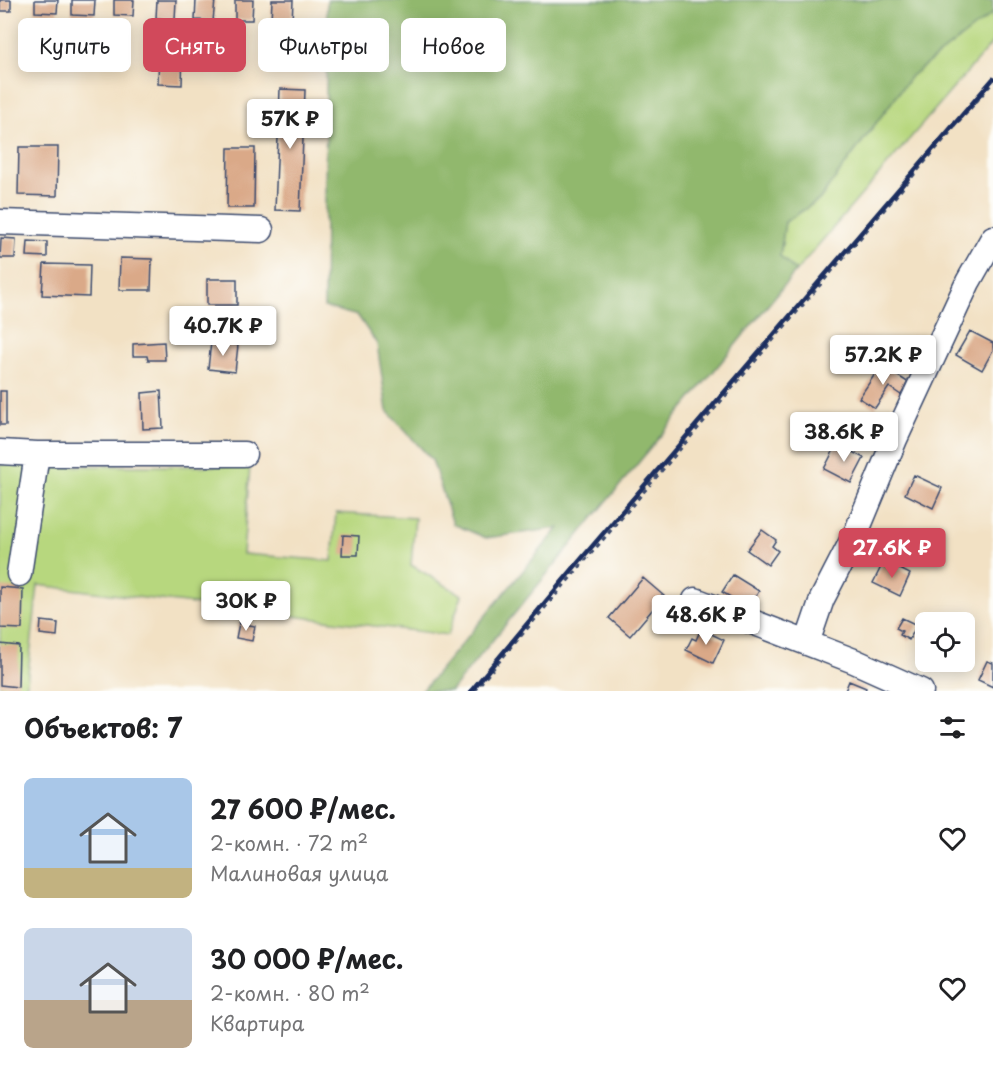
<!DOCTYPE html>
<html lang="ru">
<head>
<meta charset="utf-8">
<style>
  :root { --surface:#fff; --page:#f2f2f2; --text:#202124; --muted:#757577; --accent:#d1495b }
  body { margin:0; font-family:"Playpen Sans",sans-serif; background:var(--page); color:var(--text); height:100vh; display:flex; flex-direction:column; font-size:22px; white-space:nowrap }
  * { box-sizing:border-box; margin:0 }
  p { font-size:20px; color:var(--muted) }
  .icon { flex:none; width:33px; height:33px; fill:none; stroke:currentColor; stroke-width:2; stroke-linecap:round; stroke-linejoin:round }
  .map { position:relative; height:691px; overflow:hidden }
  .panel { display:flex; flex-direction:column; background:var(--surface); flex:1 }
  .panel>* { flex:none }
  .top-card { position:absolute; left:18px; top:18px; width:600px; height:54px; display:flex; gap:12px }
  .fabs { position:absolute; left:915px; top:612px; display:grid; gap:12px }
  .fabs a { display:grid; place-items:center; width:60px; height:60px; border-radius:9px; background:var(--surface); box-shadow:0 3px 15px #0003; font-size:30px }
  .price { position:absolute; translate:-50% -51px; padding:0 14px; border-radius:6px; background:#fff; color:#222; font-size:20px; line-height:39px; filter:drop-shadow(0 2px 3px #0008) }
  .price::after { content:''; position:absolute; left:50%; top:36px; width:18px; height:14px; margin-left:-9px; background:inherit; clip-path:polygon(0 0,100% 0,50% 100%) }
  .price.selected { background:var(--accent); color:#fff }
  ul { padding:0; list-style:none }
  li { display:flex; align-items:center; gap:18px; height:150px; padding:0 24px }
  li span { display:grid; place-items:center; flex:none; width:168px; height:120px; border-radius:9px; color:#555 }
  li>.icon { margin-inline-start:auto }
  span .icon { width:72px; height:72px; fill:#fffc; stroke-width:1 }
  li b { font-size:26px }
  h2 { display:flex; justify-content:space-between; align-items:center; height:72px; padding:0 24px; font-size:26px }
  .pill { padding:0 21px; border-radius:9px; background:var(--surface); box-shadow:0 3px 15px #0003; font-size:21px; line-height:54px }
  .pill.selected { background:var(--accent); color:#fff }
  .map>svg:first-child { display:block }
  .green { fill:#b7d77e; stroke:#69836e; stroke-width:1.5 }
  .forest { fill:#91b86d; stroke:#567466; stroke-width:1.5 }
  .building { fill:#daa988 }
  .lines { fill:none; stroke-linecap:round; stroke-linejoin:round }
  .minor-casing { stroke:#3b4a6d; stroke-width:27 }
  .path { stroke:#3b4a6d; stroke-width:3; stroke-dasharray:4.5 4.5; stroke-linecap:butt }
  .minor { stroke:#fff; stroke-width:24 }
  .rail { stroke:#1b2f5e; stroke-width:4.5 }
</style>
</head>
<body>
<div class="map">
<svg width="993" height="691" viewBox="0 0 993 691">
  <rect width="100%" height="100%" fill="#fdfcf7"/>
  <filter id="ink" filterUnits="userSpaceOnUse"><feTurbulence type="fractalNoise" baseFrequency=".0167" numOctaves="2"/><feDisplacementMap in="SourceGraphic" scale="12" xChannelSelector="R" yChannelSelector="G"/><feConvolveMatrix kernelMatrix="1 2 1 2 8 2 1 2 1" color-interpolation-filters="sRGB"/></filter>
  <filter id="wash" filterUnits="userSpaceOnUse"><feTurbulence type="fractalNoise" baseFrequency=".008" numOctaves="4" result="noise"/><feDisplacementMap in="SourceGraphic" scale="24" xChannelSelector="R" yChannelSelector="G"/><feGaussianBlur stdDeviation="1.35" result="paint"/><feColorMatrix in="noise" values="0 0 0 0 0 0 0 0 0 0 0 0 0 0 0 0 0 1.4 0 .05"/><feComposite in="paint" operator="in"/></filter>
  <g filter="url(#wash)">
    <rect width="100%" height="100%" fill="#f2e1c4"/>
    <!-- green -->
    <path class="green" d="M993,13V42L796,271L780,256L785,222L819,200L911,76Z
      M0,464L45,466H250L243,554L332,561L336,513L415,518L411,565L462,595L448,635L38,585L26,691H0Z"/>
    <!-- forest -->
    <path class="forest" d="M327,0H993V13L911,76L819,200L785,222L780,256L796,271L451,691H422L559,528L486,538L453,524L432,460L387,411L377,344L358,316L324,307Z"/>
    <g id="blocks">
      <!-- building -->
      <path class="building" d="M0,0H11V11H0Z
        M35,0H58L57,13L35,12Z
        M72,0H95L94,16L72,15Z
        M114,0H134L133,16L114,15Z
        M157,0H176L175,20L156,18Z
        M196,0H215L213,21L195,20Z
        M235,0H253L252,20H235Z
        M272,0H293L292,22L271,21Z
        M159,49L183,50L182,85L158,84Z
        M280,89L305,90L300,211L275,210Z
        M19,147H58L57,196L18,195Z
        M228,148H255L254,208H227Z
        M1,238L16,239L15,258H0Z
        M28,241L47,242V257L27,256Z
        M120,258L152,259L151,290H119Z
        M44,264L90,265L89,297L42,295Z
        M207,279H237V305H207Z
        M970,331L993,343V350L982,370L956,355Z
        M164,342L165,360H148L147,356H133V344Z
        M211,342L238,345L235,372L208,369Z
        M881,365L909,383L901,395L889,387L875,408L859,398Z
        M0,391H6V425H0Z
        M161,391L163,428L143,429L142,393Z
        M837,444L864,458L851,483L824,469Z
        M914,475L942,488L933,508L905,494Z
        M762,530L776,540L772,546L778,551L768,565L747,550Z
        M343,535L359,536L358,555H342Z
        M884,561L910,574L900,596L873,583Z
        M733,575L759,591L749,608L722,592Z
        M643,578L664,596L630,636L609,618Z
        M0,587L23,589L22,629L0,628Z
        M902,618L917,625L909,640L900,635L902,631L896,628Z
        M41,621L58,623L57,636L40,634Z
        M239,623L255,626L252,641L236,638Z
        M701,629L724,640L713,663L686,650L692,638L696,640Z
        M0,644L19,646L18,687L0,685Z
        M987,661L993,663V687L978,680Z
        M849,681L866,688L865,691H845Z"/>
    </g>
  </g>
  <g filter="url(#ink)">
    <use href="#blocks" fill-opacity="0" stroke="#3b4a6d" stroke-width="1.5"/>
    <g class="lines">
      <defs>
        <path id="minor" d="M0,222L261,230
          M0,452L37,454H244
          M19,574L37,454
          M695,600L854,661L921,691
          M807,643L822,599L856,533L895,439L968,282L993,238"/>
      </defs>
      <!-- minor casing -->
      <use href="#minor" class="minor-casing"/>
      <!-- path -->
      <path class="path" d="M474,691L993,82"/>
      <!-- minor -->
      <use href="#minor" class="minor"/>
      <!-- rail -->
      <path class="rail" d="M471,691L577,564L993,79"/>
    </g>
  </g>
</svg>
<div class="fabs">
<a><svg class="icon" aria-label="locate" viewBox="0 0 24 24"><circle cx="12" cy="12" r="6"/><path d="M12 2v4M12 18v4M2 12h4M18 12h4"/></svg></a>
</div>
<b class="price" style="left:290px;top:150px">57K ₽</b>
<b class="price" style="left:223px;top:357px">40.7K ₽</b>
<b class="price" style="left:883px;top:386px">57.2K ₽</b>
<b class="price" style="left:844px;top:463px">38.6K ₽</b>
<b class="price selected" style="left:892px;top:579px">27.6K ₽</b>
<b class="price" style="left:246px;top:632px">30K ₽</b>
<b class="price" style="left:706px;top:646px">48.6K ₽</b>
<div class="top-card">
<a class="pill">Купить</a>
<a class="pill selected">Снять</a>
<a class="pill">Фильтры</a>
<a class="pill">Новое</a>
</div>
</div>
<section class="panel">
<h2>Объектов: 7<svg class="icon" aria-label="filters" viewBox="0 0 24 24"><path d="M4 7h16M4 17h16"/><circle cx="9" cy="7" r="2"/><circle cx="15" cy="17" r="2"/></svg></h2>
<ul>
<li><span style="background:linear-gradient(#a9c7e8 75%,#c2b280 0)"><svg class="icon" aria-label="home" viewBox="0 0 24 24"><path d="M3 11l9-7 9 7M6 9v11h12V9"/></svg></span><div><b>27 600 ₽/мес.</b><p>2-комн. · 72 m²</p><p>Малиновая улица</p></div><svg class="icon" aria-label="heart" viewBox="0 0 24 24"><path d="M12 20l-8-8c-3-5 5-10 8-4 3-6 11-1 8 4z"/></svg></li>
<li><span style="background:linear-gradient(#c9d6e8 60%,#b9a48a 0)"><svg class="icon" aria-label="home" viewBox="0 0 24 24"><path d="M3 11l9-7 9 7M6 9v11h12V9"/></svg></span><div><b>30 000 ₽/мес.</b><p>2-комн. · 80 m²</p><p>Квартира</p></div><svg class="icon" aria-label="heart" viewBox="0 0 24 24"><path d="M12 20l-8-8c-3-5 5-10 8-4 3-6 11-1 8 4z"/></svg></li>
</ul>
</section>
</body>
</html>
